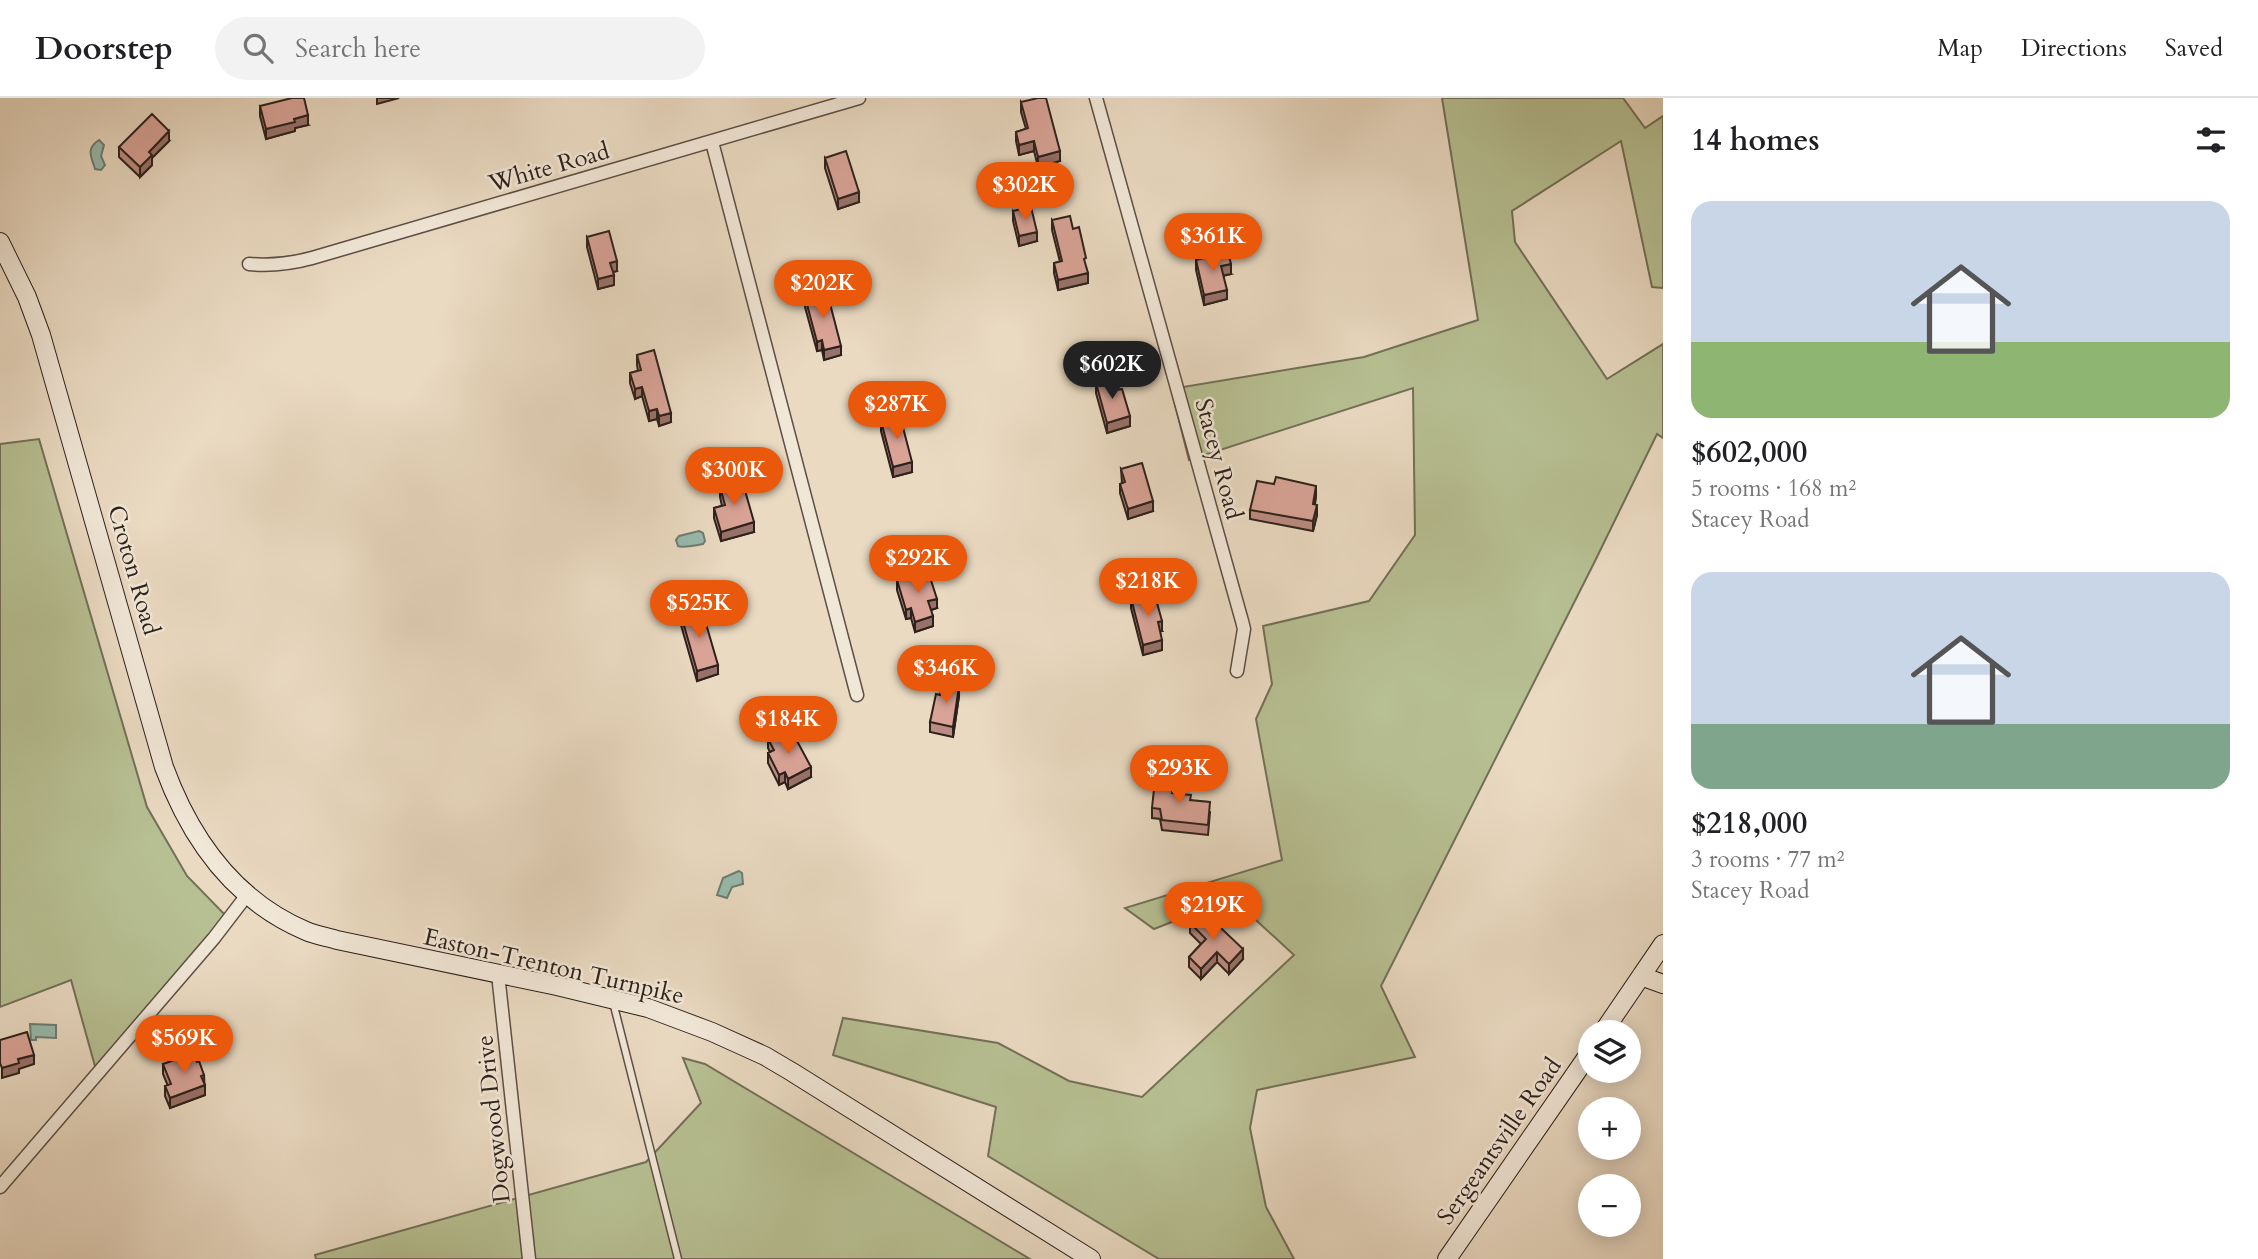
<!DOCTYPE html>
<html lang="en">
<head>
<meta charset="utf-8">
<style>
  :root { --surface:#fff; --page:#f2f2f2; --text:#202124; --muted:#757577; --line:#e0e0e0; --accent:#ea580c }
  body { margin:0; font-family:Cardo,serif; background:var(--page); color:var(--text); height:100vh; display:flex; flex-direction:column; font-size:26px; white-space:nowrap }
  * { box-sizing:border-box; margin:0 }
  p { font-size:23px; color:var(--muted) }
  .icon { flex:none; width:38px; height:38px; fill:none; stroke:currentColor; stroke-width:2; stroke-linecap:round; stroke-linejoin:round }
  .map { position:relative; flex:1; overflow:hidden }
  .side { display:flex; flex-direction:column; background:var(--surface); width:595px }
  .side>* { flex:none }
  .controls { position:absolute; left:1578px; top:922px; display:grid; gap:14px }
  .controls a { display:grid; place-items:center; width:63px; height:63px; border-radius:50%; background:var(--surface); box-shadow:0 4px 18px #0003; font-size:35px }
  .price { position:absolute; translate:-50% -60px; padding:0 16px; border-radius:24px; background:var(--accent); color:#fff; font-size:23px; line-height:46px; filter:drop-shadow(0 2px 4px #0008) }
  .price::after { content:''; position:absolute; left:50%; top:42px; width:21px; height:16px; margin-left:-10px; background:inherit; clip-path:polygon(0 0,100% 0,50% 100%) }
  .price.selected { background:#222; color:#fff }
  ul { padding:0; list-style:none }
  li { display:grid; align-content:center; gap:14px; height:371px; padding:0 28px }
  li span { display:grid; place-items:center; height:217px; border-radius:21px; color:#555 }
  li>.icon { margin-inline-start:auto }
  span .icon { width:126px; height:126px; fill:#fffc; stroke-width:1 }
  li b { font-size:30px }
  h2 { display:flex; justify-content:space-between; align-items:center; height:84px; padding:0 28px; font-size:30px }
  header { display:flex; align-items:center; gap:42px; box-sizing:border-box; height:98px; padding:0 35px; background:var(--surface); border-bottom:2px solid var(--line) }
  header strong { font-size:33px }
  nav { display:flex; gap:38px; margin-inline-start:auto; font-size:24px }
  .search { width:490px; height:63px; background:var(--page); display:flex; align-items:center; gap:18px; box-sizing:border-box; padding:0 24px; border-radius:38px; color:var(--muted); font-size:26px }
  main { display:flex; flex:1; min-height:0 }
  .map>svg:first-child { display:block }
  .green { fill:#b7c093; stroke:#727057; stroke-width:2 }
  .water { fill:#98bbae; stroke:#6d7d73; stroke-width:2 }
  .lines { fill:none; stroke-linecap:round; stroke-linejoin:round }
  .lane-casing { stroke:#5c4f45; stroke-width:9 }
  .street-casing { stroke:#5c4f45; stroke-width:15 }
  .secondary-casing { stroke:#2d211b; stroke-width:20 }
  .lane { stroke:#f1e7d7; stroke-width:6 }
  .street { stroke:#f1e7d7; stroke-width:12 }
  .secondary { stroke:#f1e7d7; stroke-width:18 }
  .wall { fill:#bb8c82; stroke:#2d211b; stroke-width:2 }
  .shaded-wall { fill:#98726a; stroke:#2d211b; stroke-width:2 }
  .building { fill:#d9a397; stroke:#2d211b; stroke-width:2 }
  .labels { text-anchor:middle; stroke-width:5; stroke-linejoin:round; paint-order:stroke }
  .street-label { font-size:24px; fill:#2d211b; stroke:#f1e7d7 }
</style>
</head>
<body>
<header>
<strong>Doorstep</strong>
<div class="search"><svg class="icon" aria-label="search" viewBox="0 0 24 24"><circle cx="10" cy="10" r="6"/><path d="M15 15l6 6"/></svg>Search here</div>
<nav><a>Map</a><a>Directions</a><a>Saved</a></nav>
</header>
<main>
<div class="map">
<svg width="1663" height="1161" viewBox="0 0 1663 1161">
  <rect width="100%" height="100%" fill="#eadac2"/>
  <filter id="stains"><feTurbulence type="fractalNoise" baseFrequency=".00286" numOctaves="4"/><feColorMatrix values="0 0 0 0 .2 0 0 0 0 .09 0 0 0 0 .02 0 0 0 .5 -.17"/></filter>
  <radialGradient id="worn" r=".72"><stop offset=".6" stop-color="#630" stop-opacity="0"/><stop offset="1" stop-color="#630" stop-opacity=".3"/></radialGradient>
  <!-- green -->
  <path class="green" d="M1442,0H1623L1645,30L1663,18V190L1652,189L1621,43L1512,113L1515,144L1607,281L1663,246V340L1657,336L1595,463L1381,888L1415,959L1257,992L1250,1030L1266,1109L1294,1161H1159L988,1058L996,1009L833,957L843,920L998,945L1069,983L1142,999L1294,857L1232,800L1154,831L1125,810L1282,762L1256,621L1272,586L1263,528L1369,503L1415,437L1413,290L1189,362L1171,291L1364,259L1478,222Z
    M39,341L147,709L187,778L231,823L98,979L71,882L0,909V346Z
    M683,960L705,966L1030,1161H316L315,1157L646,1064L701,1005Z"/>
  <!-- water -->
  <path class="water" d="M99,42L104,47L101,58L105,67L101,72L95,71C92,60 85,51 99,42Z
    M699,433L703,435L705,443L703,446C698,447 682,450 678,448L676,442L679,438Z
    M929,445L940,448L946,446L953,447L954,450L952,454L953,460L948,464L938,458L930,463L924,459Z
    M739,773L742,775L743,786L732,789L727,800L717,797L723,780Z
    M30,926L56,927V940L36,939V942H31Z"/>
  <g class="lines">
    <defs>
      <path id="lane" d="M613,904L678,1161"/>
      <path id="street" d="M1096,0L1242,523L1244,531L1237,573
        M712,44L857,597
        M249,166C271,168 290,166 312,160L859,0
        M498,876L529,1161
        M0,1089L214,840L247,797"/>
      <path id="secondary" d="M0,144L27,199L41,237L164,669C190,740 233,802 306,833C315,837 327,839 337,842L557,888L648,910L712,934L765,958L792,974L1091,1161
        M1641,878L1663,886
        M1603,934L1663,846
        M1447,1161L1591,953"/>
    </defs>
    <!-- lane casing -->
    <use href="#lane" class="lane-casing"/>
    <!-- street casing -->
    <use href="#street" class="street-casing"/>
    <!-- secondary casing -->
    <use href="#secondary" class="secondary-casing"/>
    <!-- lane -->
    <use href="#lane" class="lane"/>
    <!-- street -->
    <use href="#street" class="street"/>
    <!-- secondary -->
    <use href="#secondary" class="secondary"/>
  </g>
  <!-- wall -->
  <path class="wall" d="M1021,4L1060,63L1038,69L1034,53L1019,57L1016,43V34L1026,31L1021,14Z
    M260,8L308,27L295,30V33L266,41L260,18Z
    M169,43L152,60V67L140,79L119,59V49Z
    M825,60L859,104L838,111L825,70Z
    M1013,113L1037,143L1019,148L1013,123Z
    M1052,122L1086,169L1088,185L1058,192L1054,175V165L1060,164L1052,132Z
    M587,139L617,173L613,174L614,187L598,191L587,149Z
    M1196,162L1231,176L1223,178L1227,201L1204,207L1196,172Z
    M805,199L841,257L824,262L822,252L817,253L805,209Z
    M637,257L671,324L659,328L657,321L649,323L642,298L635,301L630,285V275L638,273L637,267Z
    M1096,285L1116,292L1130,328L1107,335L1096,295Z
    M881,323L912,374L893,379L881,333Z
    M1121,371L1153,413L1128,421L1120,395V386L1122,385Z
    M1274,386L1316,398L1315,406L1317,417L1313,433L1250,421V412Z
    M720,389L754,434L721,443L714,420V410L722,408L720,399Z
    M897,482L937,510L931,512L933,528L915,534L911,520L906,521L897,492Z
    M1131,500L1162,533H1160L1162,552L1143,557L1131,510Z
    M681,517L718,576L697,583L681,527Z
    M940,597L959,598L953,639L930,634V624Z
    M768,641L811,679L788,691L785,684L779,687L768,665V655L770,654L768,650Z
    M1173,695L1191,702L1210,714L1208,737L1162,732L1160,721L1152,720V710Z
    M1190,825L1243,861L1229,876L1217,864L1201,881L1189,869V859L1201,846L1190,835Z
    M197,964L204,977L205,997L170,1010L165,998V988H168L163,976V966Z"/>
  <!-- shaded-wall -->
  <path class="shaded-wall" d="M377,0H399L377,6Z
    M308,17V27L295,30V33L266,41V31L294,21Z
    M169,33V43L152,60V67L140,79V69L149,54Z
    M1034,43V53L1019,57V47Z
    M1060,53V63L1038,69V59Z
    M859,94V104L838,111V101Z
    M1037,134V143L1019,148V138Z
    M617,163V173L610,175V165Z
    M1231,166V176L1221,178V168Z
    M1088,175V185L1058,192V182Z
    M614,177V187L598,191V181Z
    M1227,192V201L1204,207V197Z
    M822,242V252L817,253V244Z
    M841,248V257L824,262V252Z
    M642,289V298L635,301V291Z
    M657,311V321L649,323V313Z
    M671,315V324L659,328V318Z
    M1130,318V328L1107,335V325Z
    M912,364V374L893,379V369Z
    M1316,388V398L1313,416V406Z
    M1153,403V413L1128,421V411Z
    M1317,407V417L1313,433V423Z
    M754,424V434L721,443V434Z
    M937,501V510L928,513V503Z
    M911,510V520L906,521V512Z
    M933,518V528L915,534V524Z
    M1162,523V533L1158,534V524Z
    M1162,542V552L1143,557V547Z
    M718,567V576L697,583V573Z
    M959,588V598L953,639V629Z
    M811,669V679L788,691V681Z
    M785,674V684L779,687V677Z
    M1243,851V861L1229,876V866Z
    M1217,854V864L1201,881V871Z
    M34,957V966L19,971V975L2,980V970L18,961Z
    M205,987V997L170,1010V1000Z"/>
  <!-- building -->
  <path class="building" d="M292,0H304L308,17L294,21L295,24L266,31L260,8Z
    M1038,0H1046L1060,53L1038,59L1034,43L1019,47L1016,34L1028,30L1021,4Z
    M152,16L169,33L149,54L152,57L140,69L119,49Z
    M846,53L859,94L838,101L825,60Z
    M1031,109L1037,134L1019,138L1013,113Z
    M1070,118L1073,131L1079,129L1086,160L1084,161L1088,175L1058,182L1054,165L1062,163L1052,122Z
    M609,133L617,163L610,165L614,177L598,181L587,139Z
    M1228,154L1231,166L1221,168L1227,192L1204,197L1196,162Z
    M827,194L841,248L824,252L822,242L817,244L805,199Z
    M654,252L671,315L659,318L657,311L649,313L642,289L635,291L630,275L641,272L637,257Z
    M1113,280L1116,292L1122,291L1130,318L1107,325L1096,285Z
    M900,318L912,364L893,369L881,323Z
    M1142,365L1153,403L1128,411L1120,386L1125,384L1121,371Z
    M1276,379L1316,388L1313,406L1317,407L1313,423L1250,412L1257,383L1274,386Z
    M742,382L754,424L721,434L714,410L725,407L720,389Z
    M921,475L922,479L929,476L937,501L928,503L933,518L915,524L911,510L906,512L897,482Z
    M1154,494L1162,523L1158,524L1162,542L1143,547L1131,500Z
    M702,512L718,567L697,573L681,517Z
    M952,584L959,588L953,629L930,624L936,596L940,597L942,585Z
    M784,633L790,644L796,641L811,669L788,681L785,674L779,677L768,655L774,652L768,641Z
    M1155,682L1173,684L1172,695L1191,697L1190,702L1210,704L1208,727L1162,722L1160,711L1152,710Z
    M1202,812L1243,851L1229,866L1217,854L1201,871L1189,859L1206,841L1190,825Z
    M27,934L34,957L18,961L19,965L2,970L0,965V942Z
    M193,955L197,964L199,963L204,977L201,978L205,987L170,1000L165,988L171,986L163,966Z"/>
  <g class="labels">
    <!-- street labels -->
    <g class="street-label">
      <text transform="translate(549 69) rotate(-16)" y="8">White Road</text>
      <text transform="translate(1219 361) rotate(75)" y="8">Stacey Road</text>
      <text transform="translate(134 472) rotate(74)" y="8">Croton Road</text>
      <text transform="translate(554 868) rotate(13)" y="8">Easton-Trenton Turnpike</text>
      <text transform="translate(493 1021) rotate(-96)" y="8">Dogwood Drive</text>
      <text transform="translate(1499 1043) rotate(-55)" y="8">Sergeantsville Road</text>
    </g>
  </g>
  <rect width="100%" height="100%" filter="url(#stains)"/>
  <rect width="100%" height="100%" fill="url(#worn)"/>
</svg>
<div class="controls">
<a><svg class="icon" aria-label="layers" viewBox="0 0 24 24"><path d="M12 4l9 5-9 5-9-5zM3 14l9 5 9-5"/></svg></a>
<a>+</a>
<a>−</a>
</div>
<b class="price" style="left:1025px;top:124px">$302K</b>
<b class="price" style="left:1213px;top:175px">$361K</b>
<b class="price" style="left:823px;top:222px">$202K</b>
<b class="price selected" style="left:1112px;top:303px">$602K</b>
<b class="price" style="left:897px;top:343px">$287K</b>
<b class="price" style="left:734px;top:409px">$300K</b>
<b class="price" style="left:918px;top:497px">$292K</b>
<b class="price" style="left:1148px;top:520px">$218K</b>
<b class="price" style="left:699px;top:542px">$525K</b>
<b class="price" style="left:946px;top:607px">$346K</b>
<b class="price" style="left:788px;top:658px">$184K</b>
<b class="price" style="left:1179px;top:707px">$293K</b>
<b class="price" style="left:1213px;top:844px">$219K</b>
<b class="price" style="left:184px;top:977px">$569K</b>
</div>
<section class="side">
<h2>14 homes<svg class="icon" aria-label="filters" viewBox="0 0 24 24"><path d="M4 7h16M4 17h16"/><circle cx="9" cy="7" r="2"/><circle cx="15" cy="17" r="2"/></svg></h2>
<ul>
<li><span style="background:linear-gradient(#c9d6e8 65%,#8fb573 0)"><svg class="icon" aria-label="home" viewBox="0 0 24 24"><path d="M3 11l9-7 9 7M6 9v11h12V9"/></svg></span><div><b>$602,000</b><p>5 rooms · 168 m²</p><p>Stacey Road</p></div></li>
<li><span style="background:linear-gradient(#c9d6e8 70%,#7fa58c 0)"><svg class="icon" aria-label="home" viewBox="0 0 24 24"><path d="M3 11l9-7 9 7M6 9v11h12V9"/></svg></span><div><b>$218,000</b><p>3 rooms · 77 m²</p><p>Stacey Road</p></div></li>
</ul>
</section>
</main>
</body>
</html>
